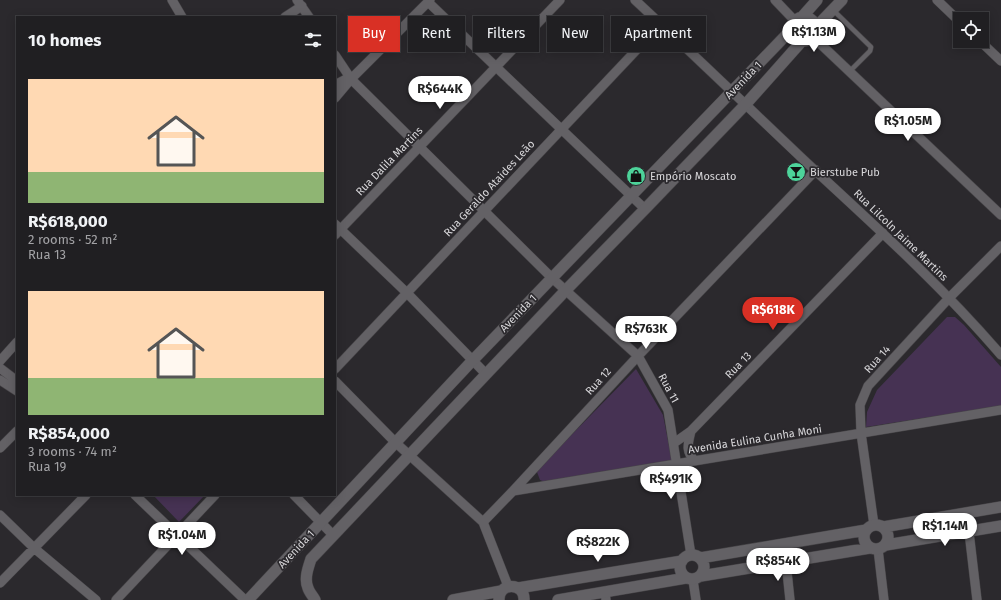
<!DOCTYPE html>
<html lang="en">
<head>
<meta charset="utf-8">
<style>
  :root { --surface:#201f22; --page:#28272a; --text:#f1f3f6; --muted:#a2a2a5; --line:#3d3d40; --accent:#d93025 }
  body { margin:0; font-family:"Fira Sans",sans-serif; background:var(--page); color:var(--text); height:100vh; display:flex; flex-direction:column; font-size:15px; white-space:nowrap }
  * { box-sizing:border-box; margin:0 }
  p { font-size:13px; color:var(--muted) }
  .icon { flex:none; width:22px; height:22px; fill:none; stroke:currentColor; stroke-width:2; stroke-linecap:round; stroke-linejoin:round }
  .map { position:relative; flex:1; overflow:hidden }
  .drawer { position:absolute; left:16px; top:16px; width:320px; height:480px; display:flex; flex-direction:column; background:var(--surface); border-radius:0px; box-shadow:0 2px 10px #0003,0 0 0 1px var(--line) }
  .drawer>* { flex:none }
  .guide { position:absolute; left:348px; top:16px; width:380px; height:36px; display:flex; gap:8px }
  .buttons { position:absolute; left:953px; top:12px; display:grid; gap:8px }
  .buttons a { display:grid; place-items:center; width:36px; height:36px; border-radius:0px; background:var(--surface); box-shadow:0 2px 10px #0003,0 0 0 1px var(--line); font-size:20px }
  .price { position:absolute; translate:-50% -34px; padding:0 9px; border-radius:14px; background:#fff; color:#222; font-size:13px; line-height:26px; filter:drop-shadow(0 1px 2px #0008) }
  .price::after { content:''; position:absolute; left:50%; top:24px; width:12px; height:9px; margin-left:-6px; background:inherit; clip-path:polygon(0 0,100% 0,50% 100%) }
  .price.current { background:var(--accent); color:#fff }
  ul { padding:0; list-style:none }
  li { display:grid; align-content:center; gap:8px; height:212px; padding:0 12px }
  li span { display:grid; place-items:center; height:124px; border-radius:0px; color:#555 }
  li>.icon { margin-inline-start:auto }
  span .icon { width:72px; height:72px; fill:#fffc; stroke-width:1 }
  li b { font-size:17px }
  h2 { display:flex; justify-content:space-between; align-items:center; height:48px; padding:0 12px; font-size:17px }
  .chip { padding:0 14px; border-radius:0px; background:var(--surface); box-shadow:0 2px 10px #0003,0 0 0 1px var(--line); font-size:14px; line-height:36px }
  .chip.current { background:var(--accent); color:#fff }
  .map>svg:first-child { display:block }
  .park { fill:#463253 }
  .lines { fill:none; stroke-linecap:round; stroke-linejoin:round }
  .service-casing { stroke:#474548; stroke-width:5.5 }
  .minor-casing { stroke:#474548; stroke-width:10 }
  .tertiary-casing { stroke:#474548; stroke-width:12 }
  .service { stroke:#636165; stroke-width:4.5 }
  .minor { stroke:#636165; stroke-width:9 }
  .tertiary { stroke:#636165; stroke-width:11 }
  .labels { text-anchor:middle; stroke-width:3.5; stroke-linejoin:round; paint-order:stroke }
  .street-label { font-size:11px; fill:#d8d7da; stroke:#2b292d }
  .poi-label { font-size:11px; fill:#d8d7da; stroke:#2b292d; text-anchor:start }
</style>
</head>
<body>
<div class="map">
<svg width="1001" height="600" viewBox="0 0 1001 600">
  <rect width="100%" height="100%" fill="#2b292d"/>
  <!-- park -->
  <path class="park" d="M947,317H955L964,325L1001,367V406L866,427L867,412L877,390Z
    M636,369L663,415L672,461L545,482L540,480L537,472L540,467Z
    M153,495H205L179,522Z"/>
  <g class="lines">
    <defs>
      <path id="service" d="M833,10L871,47L870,51L849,72"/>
      <path id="minor" d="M172,0L182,17
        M297,0L309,17
        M635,0C693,54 750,109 807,163C874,225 942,286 1001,355
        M775,0L795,21
        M937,0L960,22
        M428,2L645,209
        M285,17L302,6
        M813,37L1001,215
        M980,41L1001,61
        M335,55L351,79L552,278L638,356L668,410L691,555
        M335,85L350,77
        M335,98L351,79L430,0
        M335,224L407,293L486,374
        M335,235L560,0
        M0,361L17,342
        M0,368L17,381
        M335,369L661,24
        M0,380L17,391
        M335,381L396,443L483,522L508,586
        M691,431C688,444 685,451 695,461
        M674,443L691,431L883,233
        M0,448L17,431
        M513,491L1001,410
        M135,495L245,600
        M294,495L333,535
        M0,515L34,548L96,600
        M483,522L513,491L638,356L816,170
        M874,525L861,433L860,405L868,386L949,298L1001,246
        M969,532L977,600
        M878,549L884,600
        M786,562L790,600
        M693,580L696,600
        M0,583L86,495
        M605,592L606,600
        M116,600L215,495"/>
      <path id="tertiary" d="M792 29a12 12 0 1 1 24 0a12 12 0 1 1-24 0Z
        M802,17L817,0
        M816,27L842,0
        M864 537a12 12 0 1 1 24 0a12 12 0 1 1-24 0Z
        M883,527L1001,507
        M886,545L1001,526
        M680 567a12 12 0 1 1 24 0a12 12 0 1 1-24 0Z
        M700,558L866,530
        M701,576L870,548
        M518,588L682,561
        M248,600L472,361L792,29
        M315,600C313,596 309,592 308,588C304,579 308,568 311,559L566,290L645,209L745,105L802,41
        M453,600L501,591
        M499,600C498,582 525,582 524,600
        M558,600L686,578"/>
    </defs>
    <!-- service casing -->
    <use href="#service" class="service-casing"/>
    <!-- minor casing -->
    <use href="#minor" class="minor-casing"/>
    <!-- tertiary casing -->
    <use href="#tertiary" class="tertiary-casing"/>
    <!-- service -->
    <use href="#service" class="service"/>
    <!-- minor -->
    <use href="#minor" class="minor"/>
    <!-- tertiary -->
    <use href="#tertiary" class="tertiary"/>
  </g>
  <!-- icons -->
  <defs>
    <symbol id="bar-disc" viewBox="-11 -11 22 22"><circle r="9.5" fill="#4dd39a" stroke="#2b292d"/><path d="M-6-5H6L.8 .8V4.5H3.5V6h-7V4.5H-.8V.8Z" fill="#111"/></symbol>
    <symbol id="shop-disc" viewBox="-11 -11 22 22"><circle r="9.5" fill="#4dd39a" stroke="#2b292d"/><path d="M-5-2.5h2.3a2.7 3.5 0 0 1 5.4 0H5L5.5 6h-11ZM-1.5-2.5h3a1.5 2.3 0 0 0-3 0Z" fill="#111"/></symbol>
  </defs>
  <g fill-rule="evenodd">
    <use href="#bar-disc" x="785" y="161" width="22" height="22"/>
    <use href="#shop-disc" x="625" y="165" width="22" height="22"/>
  </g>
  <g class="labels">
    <!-- street labels -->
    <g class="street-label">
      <text transform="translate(743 80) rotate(-46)" y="4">Avenida 1</text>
      <text transform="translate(389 161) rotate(-46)" y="4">Rua Dalila Martins</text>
      <text transform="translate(489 188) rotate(-47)" y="4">Rua Geraldo Ataides Leão</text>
      <text transform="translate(901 235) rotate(44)" y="4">Rua Lilcoln Jaime Martins</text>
      <text transform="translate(518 313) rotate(-46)" y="4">Avenida 1</text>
      <text transform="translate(877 359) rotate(-48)" y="4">Rua 14</text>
      <text transform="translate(738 365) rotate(-46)" y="4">Rua 13</text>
      <text transform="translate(598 381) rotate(-48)" y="4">Rua 12</text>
      <text transform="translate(669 388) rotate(62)" y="4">Rua 11</text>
      <text transform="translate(755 439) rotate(-9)" y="4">Avenida Eulina Cunha Moni</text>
      <text transform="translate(296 549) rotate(-47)" y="4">Avenida 1</text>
    </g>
    <!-- poi labels -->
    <g class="poi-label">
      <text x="810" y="176">Bierstube Pub</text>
      <text x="650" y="180">Empório Moscato</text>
    </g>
  </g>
</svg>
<div class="buttons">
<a><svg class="icon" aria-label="locate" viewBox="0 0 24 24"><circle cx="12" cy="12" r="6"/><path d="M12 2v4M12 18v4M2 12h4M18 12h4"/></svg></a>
</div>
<b class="price" style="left:814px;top:53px">R$1.13M</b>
<b class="price" style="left:440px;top:110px">R$644K</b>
<b class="price" style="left:908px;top:142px">R$1.05M</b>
<b class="price current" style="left:773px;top:331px">R$618K</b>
<b class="price" style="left:646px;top:350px">R$763K</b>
<b class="price" style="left:671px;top:500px">R$491K</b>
<b class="price" style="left:945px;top:547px">R$1.14M</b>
<b class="price" style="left:182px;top:556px">R$1.04M</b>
<b class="price" style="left:598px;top:563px">R$822K</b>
<b class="price" style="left:778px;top:582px">R$854K</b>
<div class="guide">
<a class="chip current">Buy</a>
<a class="chip">Rent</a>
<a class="chip">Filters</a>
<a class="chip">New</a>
<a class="chip">Apartment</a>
</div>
<section class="drawer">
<h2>10 homes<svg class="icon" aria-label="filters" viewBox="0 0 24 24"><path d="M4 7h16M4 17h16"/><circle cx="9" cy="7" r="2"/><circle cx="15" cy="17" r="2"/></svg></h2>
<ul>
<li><span style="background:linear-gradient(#ffd9b3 75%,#8fb573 0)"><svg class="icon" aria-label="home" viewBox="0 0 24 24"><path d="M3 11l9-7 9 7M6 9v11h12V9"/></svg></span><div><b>R$618,000</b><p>2 rooms · 52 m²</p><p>Rua 13</p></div></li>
<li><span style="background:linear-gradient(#ffd9b3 70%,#8fb573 0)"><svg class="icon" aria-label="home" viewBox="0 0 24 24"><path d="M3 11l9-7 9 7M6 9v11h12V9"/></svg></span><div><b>R$854,000</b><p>3 rooms · 74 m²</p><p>Rua 19</p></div></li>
</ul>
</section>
</div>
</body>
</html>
